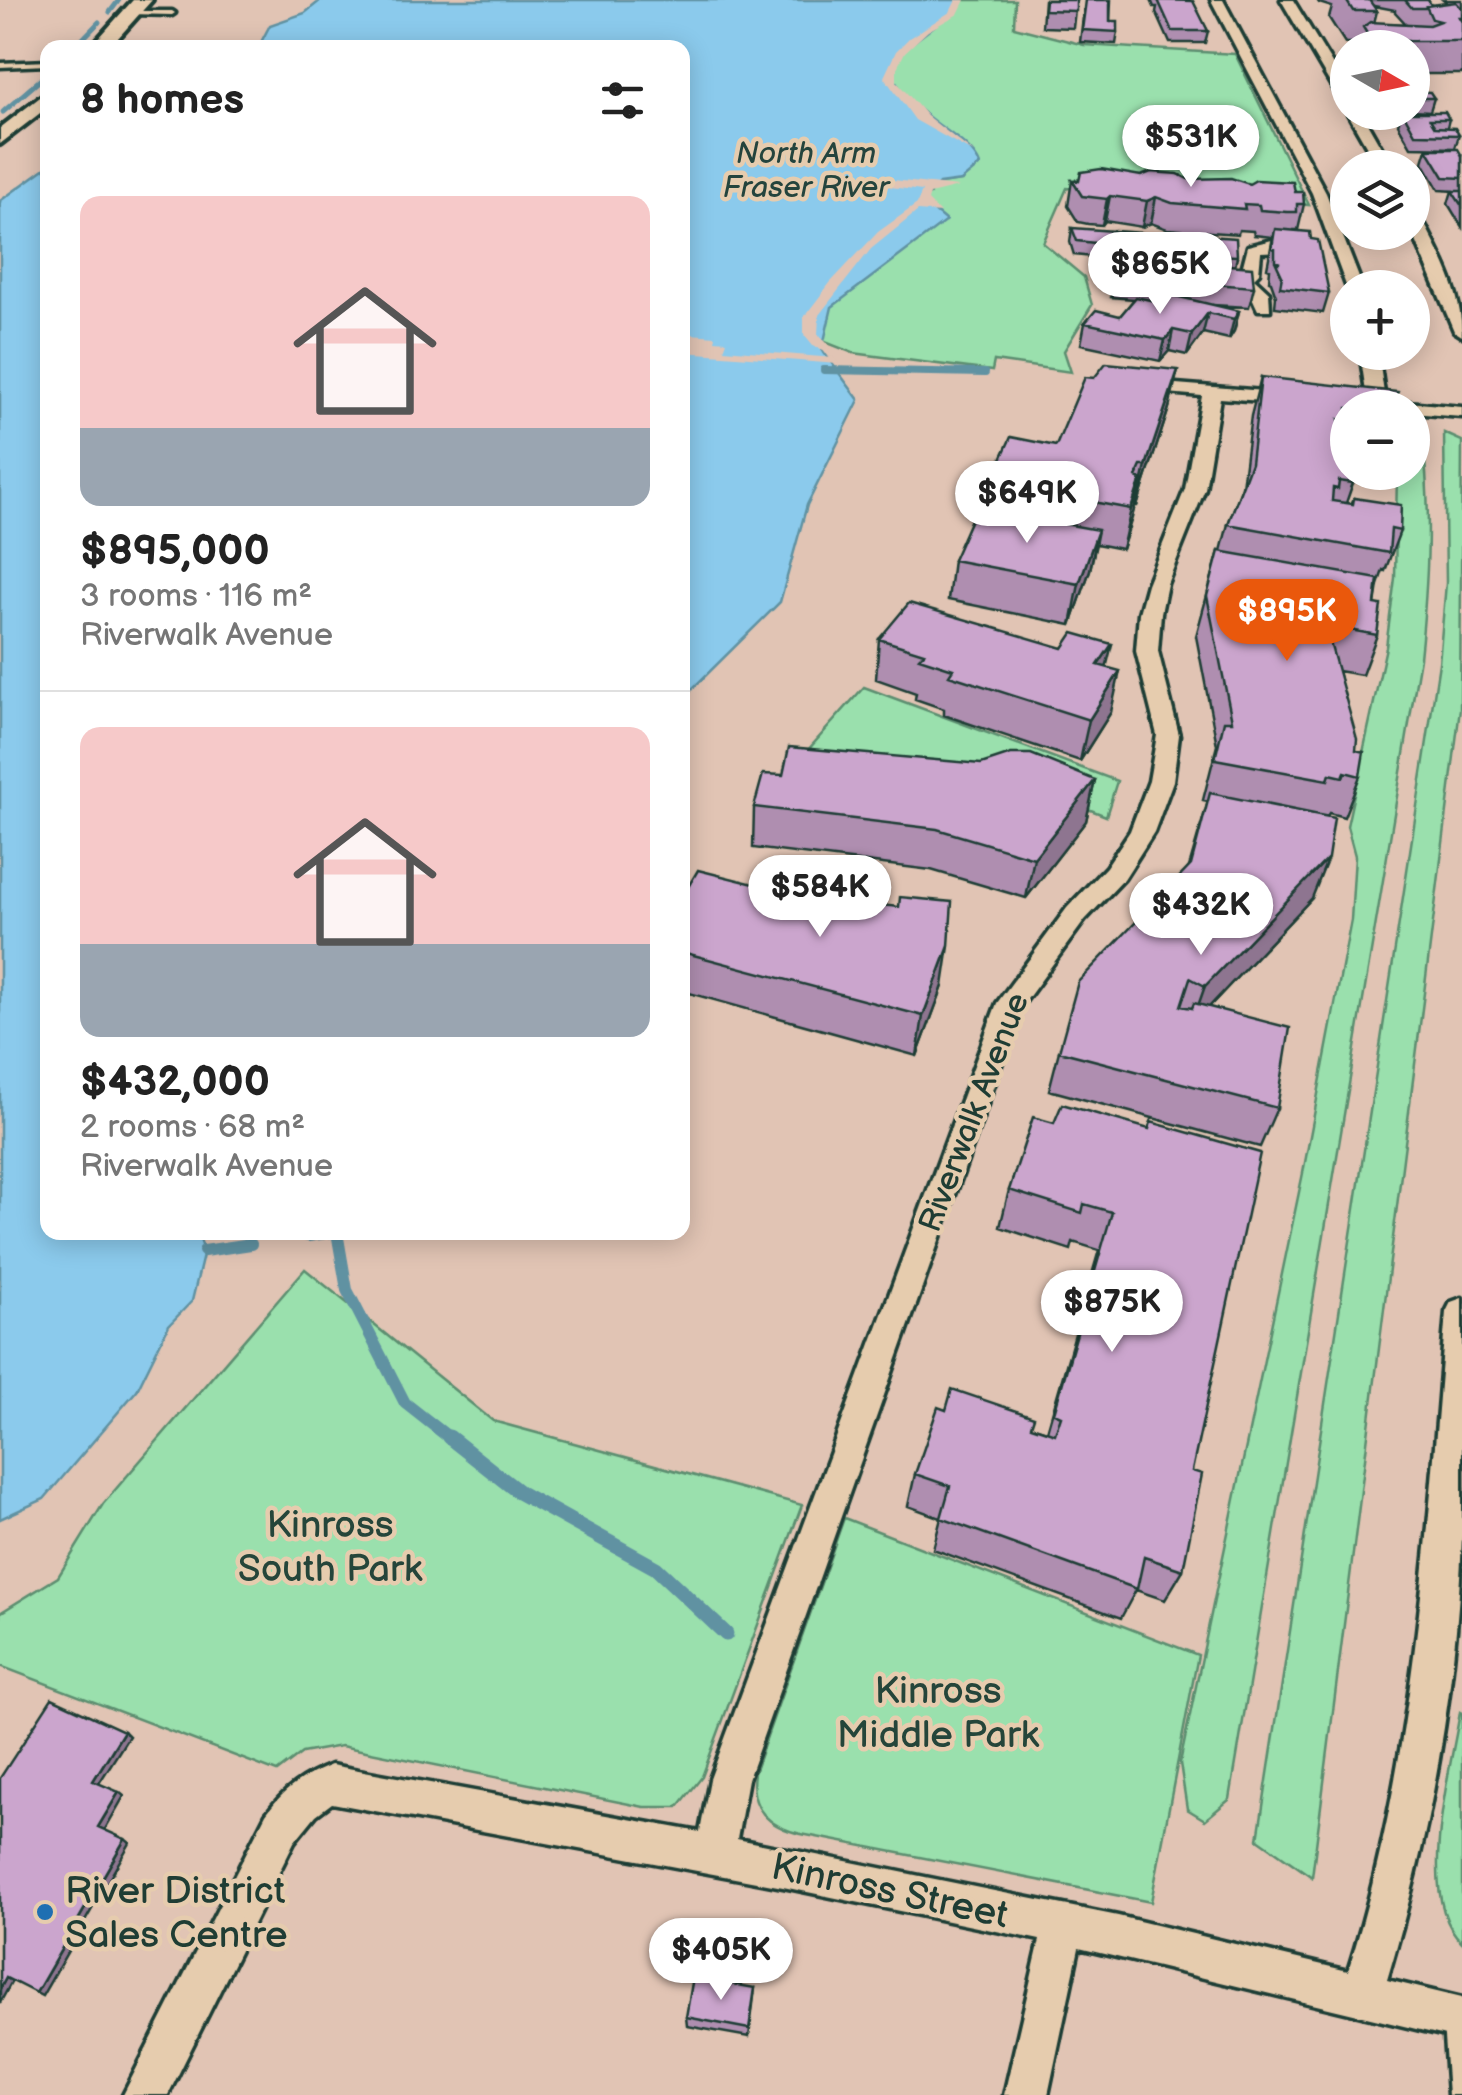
<!DOCTYPE html>
<html lang="en">
<head>
<meta charset="utf-8">
<style>
  :root { --surface:#fff; --page:#f6f6f6; --text:#222; --muted:#767676; --line:#e0e0e0; --accent:#ea580c }
  body { margin:0; font-family:"Balsamiq Sans",sans-serif; background:var(--page); color:var(--text); height:100vh; display:flex; flex-direction:column; font-size:38px; white-space:nowrap }
  * { box-sizing:border-box; margin:0 }
  p { font-size:32px; color:var(--muted) }
  .icon { flex:none; width:55px; height:55px; fill:none; stroke:currentColor; stroke-width:2; stroke-linecap:round; stroke-linejoin:round }
  .map { position:relative; flex:1; overflow:hidden }
  .drawer { position:absolute; left:40px; top:40px; width:650px; height:1200px; display:flex; flex-direction:column; background:var(--surface); border-radius:20px; box-shadow:0 5px 25px #0003 }
  .drawer>* { flex:none }
  .needle { width:65px; rotate:99deg }
  .fabs { position:absolute; left:1330px; top:30px; display:grid; gap:20px }
  .fabs a { display:grid; place-items:center; width:100px; height:100px; border-radius:50%; background:var(--surface); box-shadow:0 5px 25px #0003; font-size:50px }
  .price { position:absolute; translate:-50% -85px; padding:0 22px; border-radius:35px; background:#fff; color:#222; font-size:32px; line-height:65px; filter:drop-shadow(0 2px 5px #0008) }
  .price::after { content:''; position:absolute; left:50%; top:60px; width:30px; height:22px; margin-left:-15px; background:inherit; clip-path:polygon(0 0,100% 0,50% 100%) }
  .price.selected { background:var(--accent); color:#fff }
  ul { padding:0; list-style:none }
  li { display:grid; align-content:center; gap:20px; height:530px; padding:0 40px }
  li+li { border-top:2px solid var(--line) }
  li span { display:grid; place-items:center; height:310px; border-radius:20px; color:#555 }
  li>.icon { margin-inline-start:auto }
  span .icon { width:180px; height:180px; fill:#fffc; stroke-width:1 }
  li b { font-size:42px }
  h2 { display:flex; justify-content:space-between; align-items:center; height:120px; padding:0 40px; font-size:42px }
  .map>svg:first-child { display:block }
  .green { fill:#9ae0ad; stroke:#5c8e70; stroke-width:2.5 }
  .water { fill:#8bcaec; stroke:#6092a2; stroke-width:2.5 }
  .pier { fill:#e1c4b4 }
  .lines { fill:none; stroke-linecap:round; stroke-linejoin:round }
  .stream-far3 { stroke:#6092a2; stroke-width:5 }
  .stream-far2 { stroke:#6092a2; stroke-width:8 }
  .stream-far1 { stroke:#6092a2; stroke-width:12 }
  .stream { stroke:#6092a2; stroke-width:15 }
  .lane-casing { stroke:#1f3d34; stroke-width:7 }
  .street-casing { stroke:#1f3d34; stroke-width:7 }
  .secondary-casing { stroke:#1f3d34; stroke-width:8 }
  .lane { fill:#e6ccae; fill-rule:evenodd }
  .street { fill:#e6ccae; fill-rule:evenodd }
  .secondary { fill:#e6ccae; fill-rule:evenodd }
  .wall { fill:#af8eb0; stroke:#1f3d34; stroke-width:2.5; fill-rule:evenodd }
  .shaded-wall { fill:#8e7490; stroke:#1f3d34; stroke-width:2.5 }
  .building { fill:#cba5cd; stroke:#1f3d34; stroke-width:2.5 }
  .poi-dot { fill:#1f6fb2; stroke:#e6ccae; stroke-width:4 }
  .labels { text-anchor:middle; stroke-width:9; stroke-linejoin:round; paint-order:stroke }
  .far-water-label { font-size:30px; font-style:italic; fill:#24443d; stroke:#e6ccae }
  .street-label { font-size:32px; fill:#1f3d34; stroke:#e6ccae }
  .near-park-label { font-size:38px; fill:#25453a; stroke:#e6ccae }
  .near-poi-label { font-size:38px; fill:#1f3d34; stroke:#e6ccae; text-anchor:start }
  .near-street-label { font-size:38px; fill:#1f3d34; stroke:#e6ccae }
</style>
</head>
<body>
<div class="map">
<svg width="1462" height="2095" viewBox="0 0 1462 2095">
  <rect width="100%" height="100%" fill="#e1c4b4"/>
  <filter id="ink" filterUnits="userSpaceOnUse"><feTurbulence type="fractalNoise" baseFrequency=".01" numOctaves="2"/><feDisplacementMap in="SourceGraphic" scale="20" xChannelSelector="R" yChannelSelector="G"/><feConvolveMatrix kernelMatrix="1 2 1 2 8 2 1 2 1" color-interpolation-filters="sRGB"/></filter>
  <g filter="url(#ink)">
    <!-- green -->
    <path class="green" d="M961,0H1015L1014,27L1084,45L1235,54L1309,205L1067,188L1043,243L1084,277L1092,305L1064,351L1071,372L994,361L992,371L853,353L820,340L819,315L939,184L961,181L926,119L895,83L890,70L902,51Z
      M1413,431L1422,433C1432,509 1428,582 1420,658L1230,1799L1205,1820L1187,1809L1180,1763L1303,1173L1351,920L1355,856L1347,826L1386,647L1395,578L1397,473L1412,472Z
      M1444,433L1462,441L1460,709L1312,1877L1258,1839L1439,663L1446,583Z
      M864,687L1117,781L1106,816L1045,792L782,779Z
      M305,1269L493,1421L802,1505L702,1777L678,1807H644L341,1746L302,1753L277,1772L0,1666V1613L58,1577L103,1504Z
      M844,1518L1198,1655L1151,1902L801,1834C768,1827 749,1808 754,1773Z
      M1460,1712L1462,1713V1942C1414,1899 1451,1770 1460,1712Z"/>
    <!-- water -->
    <path class="water" d="M321,0H961L959,7L902,51L891,70C907,118 969,134 980,165L961,181L939,184L926,197L927,205L946,221L832,307L822,350L859,400L807,505L780,602L683,698L682,48H258L270,25L305,13Z
      M47,167L48,1232L198,1233L204,1251L192,1301L169,1325L137,1390L44,1499L0,1519V201Z"/>
    <!-- pier -->
    <path class="pier" d="M956,0H965L958,14L928,31L905,52L897,68V82L927,116L974,153L915,120L884,77L896,51L909,38L950,12Z
      M893,180L958,187L930,194L928,201L940,213L918,211L871,249L819,315L818,334L828,344L829,352L813,346L804,335V317L830,283L878,232L917,204L922,191L890,187Z
      M690,334L716,336L715,340L727,341L724,349L834,358L838,364L684,352Z"/>
    <g class="lines">
      <!-- stream-far3 -->
      <path class="stream-far3" d="M110,12L119,0
        M74,48L99,22
        M3,112L48,73"/>
      <!-- stream-far2 -->
      <path class="stream-far2" d="M824,370L985,373"/>
      <!-- stream-far1 -->
      <path class="stream-far1" d="M337,1232L347,1290L405,1403L452,1440
        M308,1236L332,1232
        M204,1251L251,1244"/>
      <!-- stream -->
      <path class="stream" d="M449,1437L520,1493L656,1568L726,1634"/>
      <defs>
        <path id="lane" d="M132,11H172L175,13L172,15L130,14Z
          M48,61V65L0,67V63Z
          M1454,2012L1462,2017V2095H1448L1443,2023L1447,2016Z"/>
        <path id="street" d="M1211,0H1223L1326,193L1363,288H1347L1312,193Z
          M1281,0H1293L1348,90V106L1341,102Z
          M1347,112H1361L1393,168H1379Z
          M1412,211L1420,215C1440,254 1462,291 1462,336L1454,331L1412,231Z
          M1276,239L1307,240L1315,245L1307,250L1261,252L1259,273L1254,278L1269,292L1270,310H1258C1242,271 1238,293 1212,276L1220,271L1241,273L1248,246Z
          M1099,263L1147,266L1155,271L1147,276L1093,271L1091,268Z
          M1360,352H1378L1385,400L1462,407V417L1412,413V408H1356L1357,400L1367,399Z
          M1138,381L1290,393L1299,398L1290,403L1220,398L1205,489L1167,584L1161,613L1158,651L1179,735L1173,781L1154,832L1124,879L1085,920L1022,1006L748,1779L737,1839L1118,1916L1348,1971C1416,1757 1427,1534 1446,1312L1451,1302L1462,1298C1462,1377 1462,1457 1462,1536C1457,1685 1430,1837 1387,1980L1462,1998V2040L1079,1948L1048,2095H1004L1040,1940L783,1887L332,1803L316,1815L294,1842L168,2095H123L266,1814C284,1789 303,1776 331,1765L700,1832L710,1779L997,1003L1067,908L1106,867L1130,831L1149,781L1157,735L1136,651L1139,613L1147,584L1185,489L1202,396L1132,390L1129,386Z"/>
        <path id="secondary" d="M133,0H152L109,48H90Z
          M48,91V107L0,144V128Z"/>
      </defs>
      <!-- lane casing -->
      <use href="#lane" class="lane-casing"/>
      <!-- street casing -->
      <use href="#street" class="street-casing"/>
      <!-- secondary casing -->
      <use href="#secondary" class="secondary-casing"/>
      <!-- lane -->
      <use href="#lane" class="lane"/>
      <!-- street -->
      <use href="#street" class="street"/>
      <!-- secondary -->
      <use href="#secondary" class="secondary"/>
    </g>
    <!-- wall -->
    <path class="wall" d="M1044,0H1076L1073,28L1042,27Z
      M1085,0H1111L1110,21L1118,32L1116,44L1080,42Z
      M1151,0H1190L1208,31L1205,43H1170L1156,12L1157,7H1154Z
      M1317,0H1428L1431,5L1447,3L1443,0H1462V74H1412V48H1357L1359,43H1345L1329,18L1332,7L1319,3ZM1374,6L1395,10V12L1406,24L1374,23L1377,11Z
      M1412,77L1424,84L1422,91L1434,98L1430,111L1412,110Z
      M1402,112L1449,119L1447,127L1459,135L1455,148L1411,147L1398,124Z
      M1427,149L1462,156V227L1448,204L1452,191H1455L1439,190L1423,162Z
      M1141,176L1249,184L1295,192L1304,204L1298,230H1293L1311,239L1329,293L1323,313L1275,307L1276,296L1271,282L1269,281L1270,269L1267,268L1273,237L1254,235L1253,231L1239,230L1238,234L1167,229L1151,223L1142,227L1105,221L1102,225L1088,224L1078,222L1068,206L1072,180Z
      M1072,228L1157,251L1155,259L1159,260L1158,246L1161,233L1237,256L1235,266L1254,287L1249,307L1212,305L1239,311L1234,331L1229,339L1203,333L1187,355L1169,351L1160,361L1081,344L1085,323L1120,316L1134,299L1111,297L1114,263L1097,262L1093,257L1074,255L1070,242Z
      M1261,377L1348,408V472L1353,483L1346,503L1351,504L1354,498L1400,531L1385,571L1383,570L1378,585L1375,604L1377,635L1362,675L1338,671L1356,750L1360,776L1344,817L1329,813L1327,816L1312,898L1209,1007L1277,1108L1260,1147L1049,1090L1059,1051L1189,867L1208,801L1203,800L1217,745L1196,636L1219,551H1221L1228,524L1242,487L1251,416Z
      M1169,408L1137,506H1135L1122,549L1096,544L1090,570L1071,625L948,600L953,560L986,509L990,483L1056,446Z
      M879,639L1106,667L1111,712L1080,761L944,715V709L915,699L916,693L876,679Z
      M783,775L1095,780L1086,821L1026,898L931,870L753,848L754,807Z
      M682,897L943,986L917,1056L682,991Z
      M1151,1122L1192,1471L1183,1570L1165,1600L1136,1590L1121,1618L933,1549L941,1518L908,1506L915,1474L946,1410L1031,1426L1047,1431L1099,1250L1073,1242L1071,1250L1000,1227L1009,1190L1054,1123L1148,1129Z
      M755,1988L749,2037L687,2026L686,2017Z"/>
    <!-- shaded-wall -->
    <path class="shaded-wall" d="M1110,196L1105,221L1102,225L1107,199Z
      M1156,197L1151,223L1142,227L1147,201Z
      M1239,311L1234,331L1229,339L1234,319Z
      M1208,313L1203,333L1187,355L1192,334Z
      M1173,330L1169,351L1160,361L1165,340Z
      M1178,370L1169,408L1137,506L1146,466Z
      M1141,479L1132,518L1122,549L1131,509Z
      M1098,530L1090,570L1071,625L1079,584Z
      M1112,644L1102,685L1098,665Z
      M1120,671L1111,712L1080,761L1089,720Z
      M1095,780L1086,821L1026,898L1034,858Z
      M1328,858L1312,898L1191,1026L1205,986Z
      M949,946L943,986L917,1056L923,1016Z
      M124,1731L129,1736L98,1785L93,1781Z
      M119,1792L124,1796L104,1831L98,1827Z
      M125,1839L130,1843L42,1996L36,1993Z
      M6,1978L12,1981L0,2003V1989Z"/>
    <!-- building -->
    <path class="building" d="M1045,0H1076V11L1044,10Z
      M1086,0H1110V21H1118V32L1082,30Z
      M1158,0L1193,1L1208,31H1172Z
      M1346,0H1369L1377,11H1353Z
      M1405,0H1428L1431,5L1426,6L1425,8H1412Z
      M1456,2L1462,9V17H1459L1462,22V41H1383L1369,37L1363,27L1370,22L1429,25L1440,21L1432,19L1426,6Z
      M1412,77H1420L1424,84L1412,83Z
      M1412,91L1430,92L1434,98H1412Z
      M1403,112H1445L1449,119H1430L1435,127L1455,128L1459,135L1415,134Z
      M1427,149H1458L1462,156V178L1444,177Z
      M1101,169L1141,176L1151,172L1178,174L1188,179L1231,178L1249,184L1256,180L1293,182L1295,192H1303L1304,204H1297V212H1287L1260,210L1259,205L1244,204L1245,209L1172,203L1156,197L1147,201L1110,196L1107,199L1082,196L1072,180L1079,181L1081,172Z
      M1452,191H1462V206Z
      M1072,228L1156,234L1157,251L1100,249L1095,243L1077,241Z
      M1275,229L1310,232L1311,239L1318,240L1329,293L1280,287L1282,276L1276,263H1280L1275,261V249L1272,248Z
      M1161,233L1236,238L1237,256L1165,253L1161,251Z
      M1120,256L1252,267L1254,287L1114,277L1115,257Z
      M1171,295L1239,311L1234,319L1208,313L1192,334L1173,330L1165,340L1085,323L1096,310L1120,316L1136,297L1165,303Z
      M1106,363L1178,370L1146,466H1141L1136,477L1141,479L1131,509L990,483L1011,437L1056,446L1085,377L1094,378Z
      M1261,377L1398,392L1397,408H1348V421L1339,419L1342,441H1348V457L1342,456V465L1348,466V472H1353V483L1339,481L1338,489L1333,488L1332,501L1353,504L1354,498L1401,505L1400,531L1391,529L1389,553L1228,524L1251,463Z
      M976,508L1098,530L1079,584L953,560Z
      M1219,551L1378,579L1375,604L1381,605L1377,635L1323,625L1324,617L1303,614L1304,625L1311,626L1313,637L1329,639L1357,739L1356,750L1364,752L1360,776L1345,772L1343,777L1330,774L1328,780L1215,759L1224,721H1232L1207,596Z
      M909,603L1063,648L1073,633L1112,644L1098,665L1120,671L1089,720L949,675L953,669L919,658L924,653L879,639Z
      M789,747L981,764L1011,754H1031L1095,780L1034,858L937,829L754,807L763,774L783,775Z
      M1210,793L1334,818L1328,858L1205,986L1190,978L1181,1006L1192,1008L1194,1003L1290,1028L1277,1108L1059,1051L1078,982L1191,865Z
      M698,870L810,898L899,907L900,897L952,902L949,946L923,1016L682,952V897Z
      M1062,1104L1149,1129L1151,1122L1260,1153L1192,1471L1202,1474L1183,1570L1144,1557L1137,1589L941,1518L950,1486L915,1474L938,1407L946,1410L952,1389L1034,1417L1031,1426L1055,1434L1061,1416L1054,1413L1112,1212L1084,1204L1082,1213L1009,1190L1033,1117L1054,1123Z
      M52,1698L124,1731L93,1781L119,1792L98,1827L125,1839L36,1993L6,1978L0,1989V1778Z
      M693,1977L755,1988L749,2029L686,2017Z"/>
  </g>
  <!-- markers -->
  <circle class="poi-dot" cx="45" cy="1912" r="10"/>
  <g class="labels">
    <!-- far-water labels -->
    <g class="far-water-label">
      <text x="806" y="163">North Arm<tspan x="806" dy="34">Fraser River</tspan></text>
    </g>
    <!-- street labels -->
    <g class="street-label">
      <text transform="translate(973 1112) rotate(-69)" y="11">Riverwalk Avenue</text>
    </g>
    <!-- near-park labels -->
    <g class="near-park-label">
      <text x="330" y="1537">Kinross<tspan x="330" dy="44">South Park</tspan></text>
      <text x="938" y="1703">Kinross<tspan x="938" dy="44">Middle Park</tspan></text>
    </g>
    <!-- near-poi labels -->
    <g class="near-poi-label">
      <text x="65" y="1903">River District<tspan x="65" dy="44">Sales Centre</tspan></text>
    </g>
    <!-- near-street labels -->
    <g class="near-street-label">
      <text transform="translate(890 1890) rotate(12)" y="13">Kinross Street</text>
    </g>
  </g>
</svg>
<div class="fabs">
<a><svg class="needle" viewBox="-14 -14 28 28"><path d="M0-13l5 13h-10z" fill="#e53935"/><path d="M0 13l5-13h-10z" fill="#767676"/></svg></a>
<a><svg class="icon" aria-label="layers" viewBox="0 0 24 24"><path d="M12 4l9 5-9 5-9-5zM3 14l9 5 9-5"/></svg></a>
<a>+</a>
<a>−</a>
</div>
<b class="price" style="left:1191px;top:190px">$531K</b>
<b class="price" style="left:1160px;top:317px">$865K</b>
<b class="price" style="left:1027px;top:546px">$649K</b>
<b class="price selected" style="left:1287px;top:664px">$895K</b>
<b class="price" style="left:820px;top:940px">$584K</b>
<b class="price" style="left:1201px;top:958px">$432K</b>
<b class="price" style="left:1112px;top:1355px">$875K</b>
<b class="price" style="left:721px;top:2003px">$405K</b>
<section class="drawer">
<h2>8 homes<svg class="icon" aria-label="filters" viewBox="0 0 24 24"><path d="M4 7h16M4 17h16"/><circle cx="9" cy="7" r="2"/><circle cx="15" cy="17" r="2"/></svg></h2>
<ul>
<li><span style="background:linear-gradient(#f6c9c9 75%,#9aa5b1 0)"><svg class="icon" aria-label="home" viewBox="0 0 24 24"><path d="M3 11l9-7 9 7M6 9v11h12V9"/></svg></span><div><b>$895,000</b><p>3 rooms · 116 m²</p><p>Riverwalk Avenue</p></div></li>
<li><span style="background:linear-gradient(#f6c9c9 70%,#9aa5b1 0)"><svg class="icon" aria-label="home" viewBox="0 0 24 24"><path d="M3 11l9-7 9 7M6 9v11h12V9"/></svg></span><div><b>$432,000</b><p>2 rooms · 68 m²</p><p>Riverwalk Avenue</p></div></li>
</ul>
</section>
</div>
</body>
</html>
